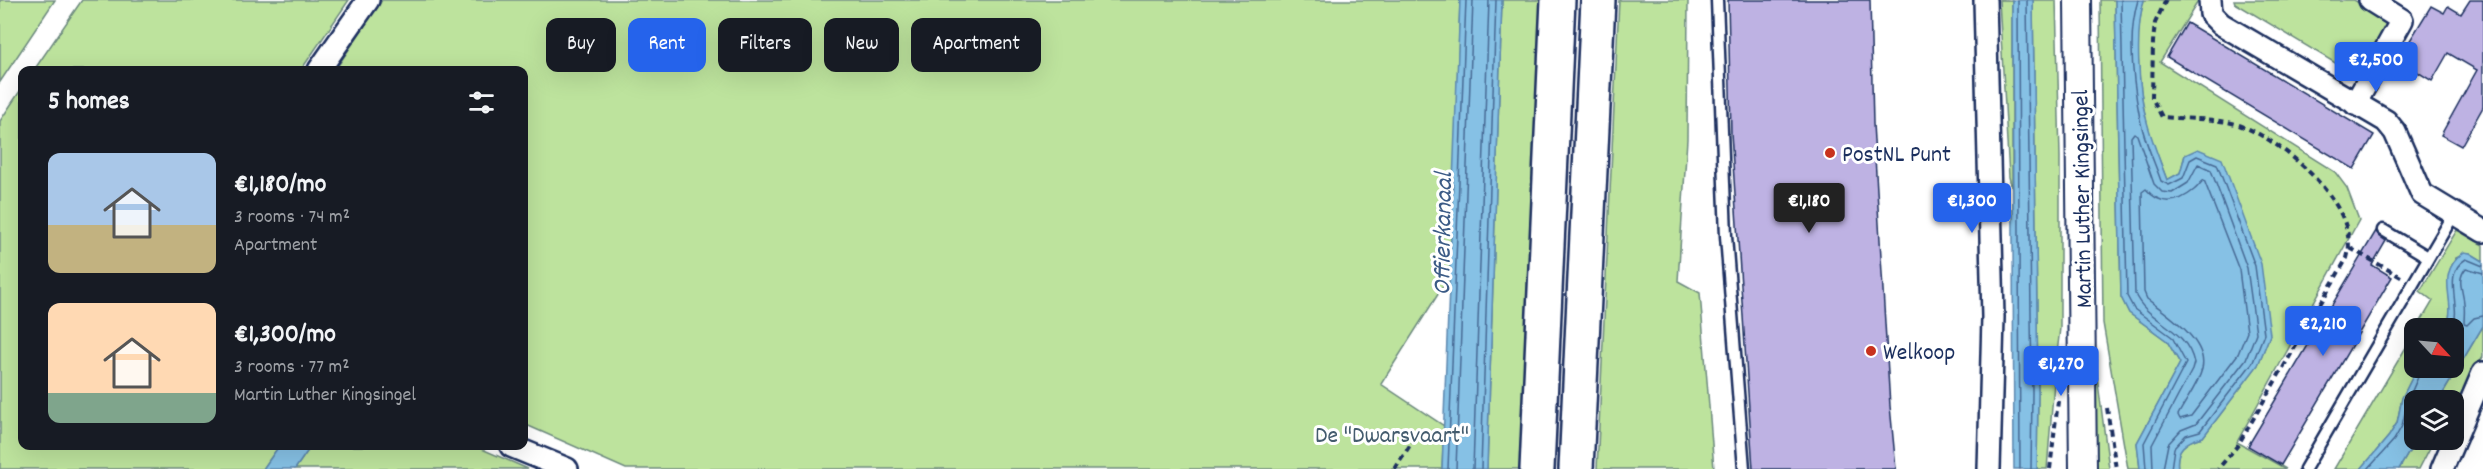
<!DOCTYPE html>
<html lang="en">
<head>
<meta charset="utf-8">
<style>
  :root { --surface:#171b24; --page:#20242c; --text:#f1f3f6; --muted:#9ea1a6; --accent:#2563eb }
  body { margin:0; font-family:Dekko,sans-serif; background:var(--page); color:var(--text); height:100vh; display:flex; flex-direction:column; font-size:22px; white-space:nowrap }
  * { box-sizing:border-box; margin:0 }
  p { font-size:20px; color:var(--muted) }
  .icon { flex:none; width:33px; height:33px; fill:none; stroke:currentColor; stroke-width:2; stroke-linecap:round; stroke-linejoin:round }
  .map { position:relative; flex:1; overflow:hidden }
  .details { position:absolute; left:18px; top:66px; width:510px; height:384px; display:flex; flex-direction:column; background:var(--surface); border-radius:12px; box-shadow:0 6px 24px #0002 }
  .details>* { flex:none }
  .banner { position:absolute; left:546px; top:18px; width:570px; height:54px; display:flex; gap:12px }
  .needle { width:39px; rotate:116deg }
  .buttons { position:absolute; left:2404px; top:318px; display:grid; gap:12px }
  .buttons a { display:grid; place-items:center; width:60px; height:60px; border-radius:12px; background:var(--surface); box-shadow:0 6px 24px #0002; font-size:30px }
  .price { position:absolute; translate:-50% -51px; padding:0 14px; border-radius:6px; background:var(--accent); color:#fff; font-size:20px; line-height:39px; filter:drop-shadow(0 2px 3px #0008) }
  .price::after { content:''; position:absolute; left:50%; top:36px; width:18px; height:14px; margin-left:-9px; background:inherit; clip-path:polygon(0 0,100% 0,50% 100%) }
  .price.current { background:#222; color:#fff }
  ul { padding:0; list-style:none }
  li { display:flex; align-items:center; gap:18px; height:150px; padding:0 30px }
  li span { display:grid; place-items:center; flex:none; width:168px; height:120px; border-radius:12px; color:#555 }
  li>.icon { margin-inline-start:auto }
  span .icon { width:72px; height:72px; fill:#fffc; stroke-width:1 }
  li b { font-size:26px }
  h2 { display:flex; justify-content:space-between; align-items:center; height:72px; padding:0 30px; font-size:26px }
  .chip { padding:0 21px; border-radius:12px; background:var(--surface); box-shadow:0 6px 24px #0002; font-size:21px; line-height:54px }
  .chip.current { background:var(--accent); color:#fff }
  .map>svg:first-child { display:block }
  .green { fill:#bde39d; stroke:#6c897e; stroke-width:1.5 }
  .water { fill:#86c1e5; stroke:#5b87af; stroke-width:1.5 }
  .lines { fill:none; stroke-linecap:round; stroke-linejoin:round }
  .shore { stroke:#466994; stroke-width:1.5 }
  .building { fill:#beb2e3; stroke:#1b2f5e; stroke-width:1.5 }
  .service-casing { stroke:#1b2f5e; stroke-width:15 }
  .minor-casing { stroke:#1b2f5e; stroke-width:26 }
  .tertiary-casing { stroke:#1b2f5e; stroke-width:30 }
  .motorway-casing { stroke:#1b2f5e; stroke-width:38 }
  .path { stroke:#1b2f5e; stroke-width:4; stroke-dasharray:6 4.5; stroke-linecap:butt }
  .service { stroke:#fff; stroke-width:10 }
  .minor { stroke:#fff; stroke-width:21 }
  .tertiary { stroke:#fff; stroke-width:26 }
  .motorway { stroke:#fff; stroke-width:33 }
  .poi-dot { fill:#c8321e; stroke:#fff; stroke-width:2 }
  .labels { text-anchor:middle; stroke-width:6; stroke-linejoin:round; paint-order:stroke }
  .poi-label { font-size:24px; fill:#1b2f5e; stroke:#fff; text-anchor:start }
  .street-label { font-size:24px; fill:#1b2f5e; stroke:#fff }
  .park-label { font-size:24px; fill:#445c6e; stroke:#fff }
  .water-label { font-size:26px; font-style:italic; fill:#3b5b86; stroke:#fff }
</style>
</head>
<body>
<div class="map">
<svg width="2483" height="469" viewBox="0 0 2483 469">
  <rect width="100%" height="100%" fill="#fff"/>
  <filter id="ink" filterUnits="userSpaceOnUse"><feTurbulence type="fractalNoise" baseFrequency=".0167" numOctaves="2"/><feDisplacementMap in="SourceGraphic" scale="12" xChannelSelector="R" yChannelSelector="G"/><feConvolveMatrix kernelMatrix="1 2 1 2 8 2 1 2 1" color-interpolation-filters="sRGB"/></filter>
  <g filter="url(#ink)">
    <!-- green -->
    <path class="green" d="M0,0H55L0,82Z
      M82,0H349L301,70H34Z
      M382,0H1460L1451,279L1442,288L1381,384L1444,426L1442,469H626L524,424V70H335Z
      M1502,0H1541L1522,469H1487Z
      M1619,0H1688L1687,139L1678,281L1700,293L1714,469H1597Z
      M1999,0H2012V189L2009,177Z
      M2033,0H2056L2060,157V328L2055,370L2047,469H2037L2038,393Z
      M2100,0H2115L2121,297L2129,313L2167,341L2180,363L2137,443L2140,469H2128L2103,323Z
      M2144,0H2199L2160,62L2335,172L2347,188L2359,220L2237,442L2286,469H2178C2175,449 2185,441 2203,437L2258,365L2270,335L2185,155L2180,173L2167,180C2160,160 2150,140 2146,119C2138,83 2134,36 2144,0Z
      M2234,0H2354L2393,23L2362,79L2235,3Z
      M22,88V446H279L263,469H0V121Z
      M2457,230L2483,245V261L2470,253L2456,258C2438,284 2458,302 2446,328H2417L2433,301L2420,291Z
      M2483,326V357L2454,406V400H2439Z
      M2415,332V368H2417L2402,398L2397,423L2389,436L2361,469H2334Z
      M2093,359L2096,367L2109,469H2093Z
      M2416,440H2434L2419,469H2399Z
      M311,446H475L528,469H295Z"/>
    <!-- water -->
    <path class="water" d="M1460,0H1502L1487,469H1442Z
      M2012,0H2033L2038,393L2037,469H2014Z
      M2115,0H2144C2135,31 2138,91 2147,122C2152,141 2160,161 2167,180L2180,173L2185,155L2198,149L2222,159L2261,264L2270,335L2258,365L2203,437C2185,441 2175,449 2178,469H2140L2137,443L2180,363L2167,341L2129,313L2121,297Z
      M2464,252L2470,253L2483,261V326L2439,400H2415L2416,440L2399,469H2361L2389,436L2397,423L2402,398L2417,368H2454V328H2446C2459,299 2432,277 2464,252Z
      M279,446H311L295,469H263Z"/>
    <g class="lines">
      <!-- shore -->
      <path class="shore" d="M2018,0L2020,469
        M2027,0L2032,393L2031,469
        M2121,0L2127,296L2134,309L2172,337L2186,363L2144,443L2146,469
        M2138,0C2127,36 2133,83 2140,119C2144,140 2154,161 2161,181L2169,185L2183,178L2190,160L2197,156L2217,164L2255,266L2264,334L2253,362L2200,431L2186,435L2174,448L2171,469
        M2204,180L2239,270L2247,332L2238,354L2191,416L2180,419L2178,415C2185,401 2198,385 2202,369C2209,341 2166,313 2147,299L2144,292L2142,192L2146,189C2160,206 2177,204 2194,190C2198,187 2200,183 2204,180Z
        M2483,273L2466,268C2456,280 2463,290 2464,303C2465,310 2464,317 2464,324L2467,325L2474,318L2483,316
        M2453,328C2462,304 2441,274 2466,259L2483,266
        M1448,469L1466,0
        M1456,469L1473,0
        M1473,469L1489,0
        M1481,469L1496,0
        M2153,469L2152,445L2192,370L2194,363C2187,327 2147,322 2135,294L2131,137L2134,133L2137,135L2154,184L2162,192L2172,193L2188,183L2198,164L2211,170L2247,268L2256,333L2246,359L2196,424L2181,430L2168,444L2163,469
        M2368,469L2394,440L2402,426L2408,400L2422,368"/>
    </g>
    <!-- building -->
    <path class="building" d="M1728,0H1870L1873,124L1890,406L1896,469H1753L1731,133Z
      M2470,0H2483V107L2461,146L2441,135L2477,70L2448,53L2432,81L2398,60L2431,6L2444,13L2448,6L2461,14Z
      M2187,23L2374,135L2354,169L2167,57Z
      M2376,231L2379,236L2386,241L2372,265L2392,277L2281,465L2248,446Z"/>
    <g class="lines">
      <defs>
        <path id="service" d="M1717,0L1726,236L1744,469
          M2383,230L2428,257
          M2305,469L2454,214"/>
        <path id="minor" d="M1985,0L1993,317L1989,469
          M2210,0L2211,14L2221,24L2386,121L2395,132L2422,194L2483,231
          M319,70L368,0
          M2355,104L2402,20L2370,0
          M511,446L567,469
          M2442,469L2483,373"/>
        <path id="tertiary" d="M2078,0L2083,469"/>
        <path id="motorway" d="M1537,469L1558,0
          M1576,469L1598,0"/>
      </defs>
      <!-- service casing -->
      <use href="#service" class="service-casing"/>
      <!-- minor casing -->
      <use href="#minor" class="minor-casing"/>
      <!-- tertiary casing -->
      <use href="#tertiary" class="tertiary-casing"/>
      <!-- motorway casing -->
      <use href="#motorway" class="motorway-casing"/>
      <!-- path -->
      <path class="path" d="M2166,0L2155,23L2153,42L2152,98L2162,117C2185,119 2218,118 2239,125C2282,140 2362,206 2347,258L2238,445L2218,469
        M2350,248L2401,277
        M2107,408L2116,469
        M1395,469L1422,426
        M2050,469L2058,401"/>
      <!-- service -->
      <use href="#service" class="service"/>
      <!-- minor -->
      <use href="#minor" class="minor"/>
      <!-- tertiary -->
      <use href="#tertiary" class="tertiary"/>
      <!-- motorway -->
      <use href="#motorway" class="motorway"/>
    </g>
  </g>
  <!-- markers -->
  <g class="poi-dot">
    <circle cx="1830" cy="153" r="6"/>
    <circle cx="1871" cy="351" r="6"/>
  </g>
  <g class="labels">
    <!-- poi labels -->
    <g class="poi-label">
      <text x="1842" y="161">PostNL Punt</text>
      <text x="1883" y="359">Welkoop</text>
    </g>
    <!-- street labels -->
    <g class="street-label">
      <text transform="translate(2081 199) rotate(-91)" y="8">Martin Luther Kingsingel</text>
    </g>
    <!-- park labels -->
    <g class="park-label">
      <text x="1392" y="442">De "Dwarsvaart"</text>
    </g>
    <!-- water labels -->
    <g class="water-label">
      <text transform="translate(1441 234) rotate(-89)" y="9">Offierkanaal</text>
    </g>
  </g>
</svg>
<div class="buttons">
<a><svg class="needle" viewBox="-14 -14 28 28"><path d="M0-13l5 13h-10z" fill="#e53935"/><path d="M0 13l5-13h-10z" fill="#9ea1a6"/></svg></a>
<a><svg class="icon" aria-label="layers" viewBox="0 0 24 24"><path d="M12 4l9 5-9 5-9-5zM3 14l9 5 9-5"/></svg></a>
</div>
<b class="price" style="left:2376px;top:93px">€2,500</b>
<b class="price current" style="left:1809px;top:234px">€1,180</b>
<b class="price" style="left:1972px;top:234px">€1,300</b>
<b class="price" style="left:2323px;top:357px">€2,210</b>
<b class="price" style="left:2061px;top:397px">€1,270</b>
<div class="banner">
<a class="chip">Buy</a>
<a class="chip current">Rent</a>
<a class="chip">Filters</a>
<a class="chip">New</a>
<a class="chip">Apartment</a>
</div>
<section class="details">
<h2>5 homes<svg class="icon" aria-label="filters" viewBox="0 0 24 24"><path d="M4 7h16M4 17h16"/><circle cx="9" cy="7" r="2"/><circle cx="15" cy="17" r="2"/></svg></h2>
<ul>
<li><span style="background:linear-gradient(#a9c7e8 60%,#c2b280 0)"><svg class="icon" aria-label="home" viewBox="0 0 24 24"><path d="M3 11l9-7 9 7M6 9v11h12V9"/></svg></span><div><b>€1,180/mo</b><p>3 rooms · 74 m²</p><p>Apartment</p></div></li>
<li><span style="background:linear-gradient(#ffd9b3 75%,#7fa58c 0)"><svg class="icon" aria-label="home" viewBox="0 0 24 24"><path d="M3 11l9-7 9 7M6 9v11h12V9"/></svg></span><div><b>€1,300/mo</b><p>3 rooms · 77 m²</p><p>Martin Luther Kingsingel</p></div></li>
</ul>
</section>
</div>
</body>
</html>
